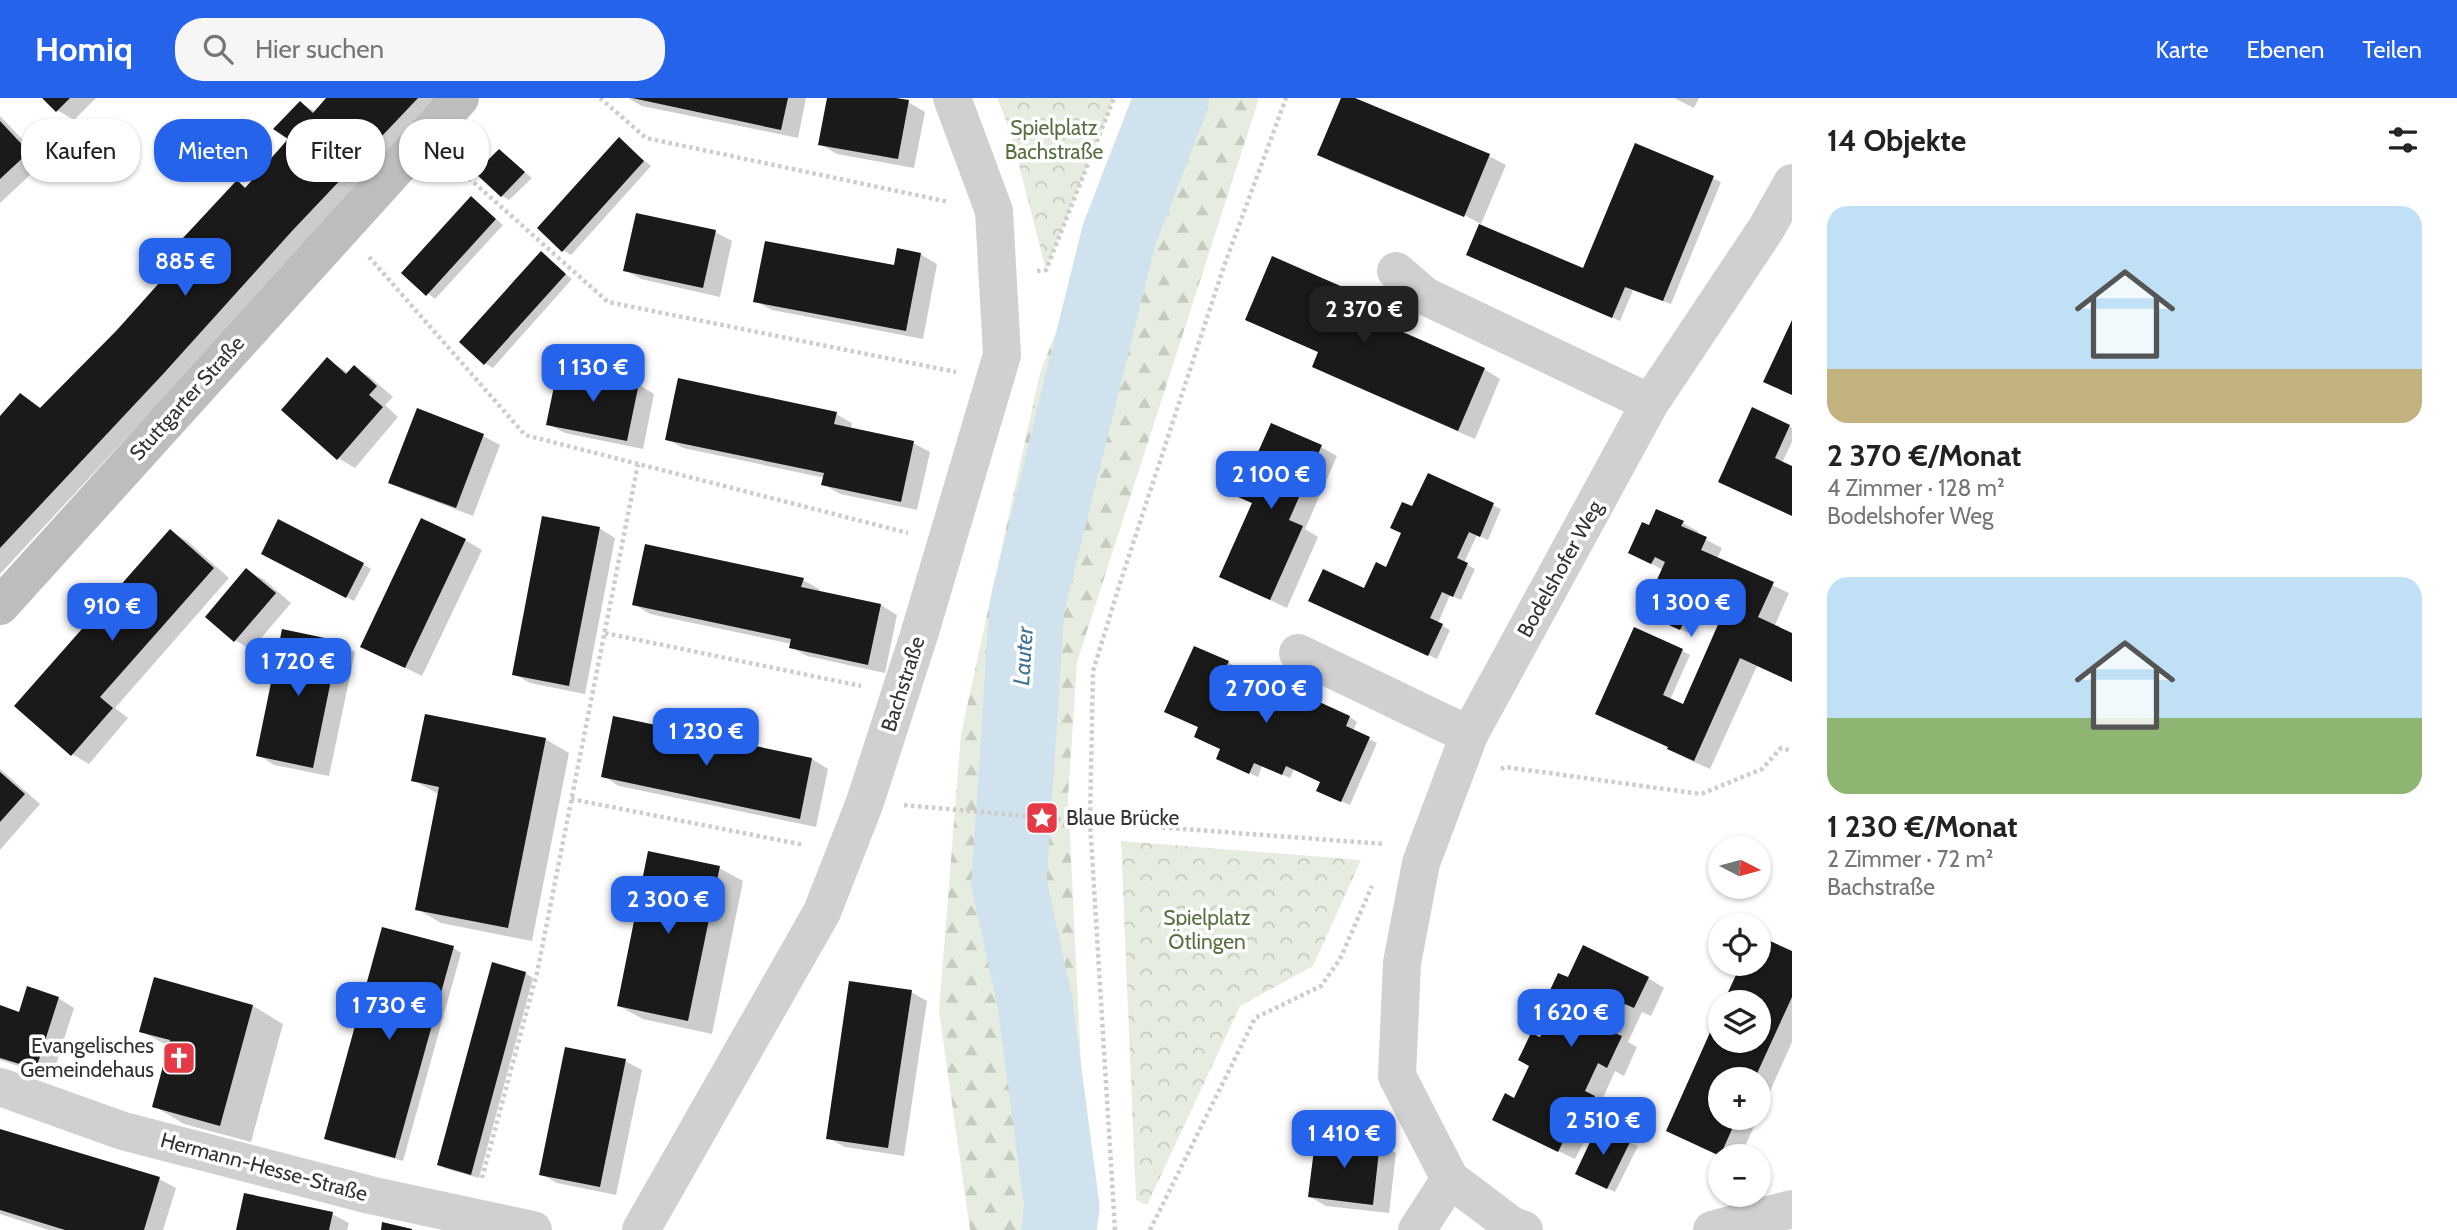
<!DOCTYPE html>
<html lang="de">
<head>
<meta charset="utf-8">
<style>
  :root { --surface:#fff; --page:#f6f6f6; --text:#222; --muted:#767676; --accent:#2563eb }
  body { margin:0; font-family:Cabin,sans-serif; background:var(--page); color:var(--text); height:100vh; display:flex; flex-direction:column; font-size:26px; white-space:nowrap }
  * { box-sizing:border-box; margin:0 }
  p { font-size:23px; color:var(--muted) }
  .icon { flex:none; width:38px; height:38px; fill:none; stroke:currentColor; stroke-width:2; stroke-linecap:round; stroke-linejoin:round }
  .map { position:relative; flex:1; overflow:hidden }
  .details { display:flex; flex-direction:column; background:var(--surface); width:665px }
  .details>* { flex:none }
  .banner { position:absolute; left:21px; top:21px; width:665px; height:63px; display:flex; gap:14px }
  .needle { width:46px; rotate:96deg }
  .tools { position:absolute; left:1708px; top:738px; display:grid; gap:14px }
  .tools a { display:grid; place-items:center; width:63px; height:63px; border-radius:50%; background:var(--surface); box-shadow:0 2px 5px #0004; font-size:35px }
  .price { position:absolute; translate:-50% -60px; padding:0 16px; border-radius:14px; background:var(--accent); color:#fff; font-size:23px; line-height:46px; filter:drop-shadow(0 2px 4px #0008) }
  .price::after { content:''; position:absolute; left:50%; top:42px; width:21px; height:16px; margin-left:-10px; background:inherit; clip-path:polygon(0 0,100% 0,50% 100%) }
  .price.on { background:#222; color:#fff }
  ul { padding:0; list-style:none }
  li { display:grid; align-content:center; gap:14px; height:371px; padding:0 35px }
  li span { display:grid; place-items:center; height:217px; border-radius:21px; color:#555 }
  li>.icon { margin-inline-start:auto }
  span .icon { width:126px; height:126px; fill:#fffc; stroke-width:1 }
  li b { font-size:30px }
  h2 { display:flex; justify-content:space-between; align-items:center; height:84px; padding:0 35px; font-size:30px }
  .tag { padding:0 24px; border-radius:28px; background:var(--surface); box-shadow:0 2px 5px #0004; font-size:24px; line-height:63px }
  .tag.on { background:var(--accent); color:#fff }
  header { display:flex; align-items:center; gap:42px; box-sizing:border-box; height:98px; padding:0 35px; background:var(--accent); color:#fff }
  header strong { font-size:33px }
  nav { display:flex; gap:38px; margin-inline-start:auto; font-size:24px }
  .search { width:490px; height:63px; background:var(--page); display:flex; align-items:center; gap:18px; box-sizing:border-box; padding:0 24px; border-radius:28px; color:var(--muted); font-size:26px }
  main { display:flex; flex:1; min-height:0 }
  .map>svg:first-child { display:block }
  .forest { fill:url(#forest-firs) }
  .park { fill:url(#park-crowns) }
  .shadow { fill:#0003 }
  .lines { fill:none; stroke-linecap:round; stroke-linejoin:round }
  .river { stroke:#cfe2ee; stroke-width:75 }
  .building { fill:#1a1a1a }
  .path { stroke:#cdcdcd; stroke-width:4.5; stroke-dasharray:3.5 3.5; stroke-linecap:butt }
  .minor { stroke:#d0d0d0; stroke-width:38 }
  .secondary { stroke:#bdbdbd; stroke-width:38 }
  .labels { text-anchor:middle; stroke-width:7; stroke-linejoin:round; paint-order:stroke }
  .park-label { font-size:21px; fill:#56703f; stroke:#fff }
  .street-label { font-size:21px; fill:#333; stroke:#fff }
  .poi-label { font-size:21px; fill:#333; stroke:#fff; text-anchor:start }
  .water-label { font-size:23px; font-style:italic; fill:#3f7597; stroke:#fff }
</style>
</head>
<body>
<header>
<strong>Homiq</strong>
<div class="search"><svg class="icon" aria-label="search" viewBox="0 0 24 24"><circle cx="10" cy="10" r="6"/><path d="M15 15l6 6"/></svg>Hier suchen</div>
<nav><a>Karte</a><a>Ebenen</a><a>Teilen</a></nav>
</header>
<main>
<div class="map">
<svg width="1792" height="1132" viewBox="0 0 1792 1132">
  <defs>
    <pattern id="forest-firs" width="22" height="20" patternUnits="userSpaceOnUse" patternTransform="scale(1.75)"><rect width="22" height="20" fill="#e6ecdf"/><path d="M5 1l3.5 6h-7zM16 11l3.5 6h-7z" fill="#c6cbc0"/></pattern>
    <pattern id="park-crowns" width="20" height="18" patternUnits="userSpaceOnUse" patternTransform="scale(1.75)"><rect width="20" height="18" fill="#e6ecdf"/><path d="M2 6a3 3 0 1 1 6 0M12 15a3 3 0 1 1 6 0" fill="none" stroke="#c6cbc0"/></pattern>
  </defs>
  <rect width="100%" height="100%" fill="#fff"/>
  <!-- forest -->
  <path class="forest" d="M1147,0H1259L1077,564L1068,699L1089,1132H970L939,913L961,636L1040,275Z"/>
  <!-- park -->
  <path class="park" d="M997,0H1114L1046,172L1010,32Z
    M1121,743L1361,762L1313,868L1240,908L1147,1107L1136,1102Z"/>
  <!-- shadow -->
  <path class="shadow" d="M45,0H96L74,22L57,12Z
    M329,0H442L0,476V321L21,297L42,311L119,234L180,165L237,84L247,90L291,41L300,5L316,14Z
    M628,0H806L798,40L642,8Z
    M828,0H886L908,4L925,14L914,70L837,56L820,46Z
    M1342,0H1350L1489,58L1506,67L1481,126L1457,113V116L1336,66L1319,56Z
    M1674,0H1699L1694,10Z
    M0,18L44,64L0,105Z
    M619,42L651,68L571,157L563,152Z
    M1636,47L1721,84L1671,206L1633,192L1620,223L1476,161L1584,172Z
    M499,53L532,80L509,102L502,98Z
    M472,100L503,127L435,201L404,175Z
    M715,134L732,143L720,199L641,181L625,172Z
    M541,156L572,181L493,270L485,265Z
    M920,156L937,166L923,241L772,212L755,203L895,169Z
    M1273,161L1361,201L1355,215L1484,271L1500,281L1475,341L1330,277L1314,268L1320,255L1247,221Z
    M327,262L349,275L354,270L370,279L393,299L385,307L398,319L355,370L338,360Z
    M638,286L654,296L643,351L565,335L548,326Z
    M1753,312L1792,330V344L1782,365L1792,370V418Z
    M418,313L483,338L500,347L473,418L407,393L391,384Z
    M836,316L852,325L851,332L913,345L930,354L917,412L840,396L823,386L825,380L683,350L667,341Z
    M1321,349L1337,358L1305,431L1318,439L1287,510L1221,479L1253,406L1240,398Z
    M1429,377L1501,411L1488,442L1477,437L1464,465L1475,471L1461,502L1450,497L1438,525L1450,532L1437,561L1318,507L1365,492L1387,471Z
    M1683,425L1699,434L1697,437L1722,450L1717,461L1789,495L1774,529L1792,537V584L1757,568L1710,671L1685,660L1670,650L1614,625L1682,553L1690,557L1670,602L1684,608L1726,514L1702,504L1688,535L1652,519L1663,472L1631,455L1650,430Z
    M599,430L615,440L585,596L530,585L514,576Z
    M171,433L187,443L229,480L115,610L128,620L89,666L72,656Z
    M465,442L482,452L422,578L363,549Z
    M263,455L363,466L371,471L354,503Z
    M246,472L263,481L291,505L251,552L235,542Z
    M803,482L819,491V494L881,507L897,517L885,575L807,558L791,549L792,546L650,516L634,506Z
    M284,533L339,545L355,554L329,678L274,667L258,657Z
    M1228,564L1236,569L1231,579L1251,587L1288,592L1295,596L1291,605L1312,614L1316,605L1350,619L1357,624L1353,633L1377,645L1350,707L1326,697L1322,684L1294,671L1290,680L1262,668L1258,679L1226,664L1222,651L1200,630L1174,618Z
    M545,641L569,655L532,843L441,825L417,811L440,697L413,682Z
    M812,661L828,671L816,729L619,688L603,678Z
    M0,671L40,706L0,752Z
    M719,770L743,783L712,936L643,921L619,908Z
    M1759,840L1792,855V944L1759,1018V982H1720V1020H1758L1740,1059H1723L1668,1032L1720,916V943H1759Z
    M453,850L461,855L403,1063L333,1044L326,1040Z
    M525,875L533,880L479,1080L447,1071L439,1067Z
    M1648,880L1664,890L1651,918L1642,914L1628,944L1637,949L1624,978L1615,973L1601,1004L1611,1009L1601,1030L1638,1048L1615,1094L1585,1080L1595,1037L1589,1034L1575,1061L1494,1022L1515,1002L1568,882Z
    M911,894L927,903L904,1058L845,1049L828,1040Z
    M58,900L74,910L52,979L0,962V909L20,916Z
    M253,908L283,926L251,1044L184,1026L154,1008L170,949L141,933Z
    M625,963L642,972L616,1097L557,1085L540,1076Z
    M0,1033L159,1081L176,1090L163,1132H49L0,1116Z
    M1380,1045L1396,1055L1389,1115L1326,1108L1310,1099Z
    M332,1116L349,1125L347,1132H237Z"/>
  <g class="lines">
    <!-- river -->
    <path class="river" d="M1059,1132L1062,1109L1035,905L1009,785L1027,508L1119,137L1172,0"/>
  </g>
  <!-- building -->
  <path class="building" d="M42,0H70L56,14Z
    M326,0H418L292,133L164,275L0,450V318L20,295L40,310L117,232L177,165L169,155L237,82L245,90L288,41L273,31L300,3L313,15Z
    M632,0H788L781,32Z
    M827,0H896L909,2L898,61L818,47Z
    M1341,0H1355L1490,56L1464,119L1317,57Z
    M0,23L29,54L0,81Z
    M619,39L644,63L562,154L537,130Z
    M1635,45L1714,78L1663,203L1625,189L1612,220L1466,157L1479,126L1583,170Z
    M499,51L525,74L501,99L475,75Z
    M471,98L496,121L426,198L401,175Z
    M636,115L716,132L703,190L623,173Z
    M765,143L894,167L897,150L921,155L906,233L753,204Z
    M541,153L566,176L484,267L459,244Z
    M1272,158L1345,190L1339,206L1485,270L1458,333L1312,269L1318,254L1245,222Z
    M1792,222V297L1763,284Z
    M327,259L346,276L354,267L377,288L369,297L383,309L337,362L281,312Z
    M558,269L639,285L627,343L546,327Z
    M678,280L837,314L834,326L914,343L901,404L821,387L824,375L665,342Z
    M1752,309L1790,327L1775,360L1792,368V418L1718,384Z
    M417,310L484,336L456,410L388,385Z
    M1271,325L1322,347L1289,422L1303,428L1270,502L1219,479L1252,405L1238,399Z
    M1428,375L1494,405L1480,439L1469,434L1457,460L1468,465L1453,499L1442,494L1430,520L1443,526L1428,558L1308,503L1323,471L1364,490L1376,464L1386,469L1401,435L1390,430L1402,404L1412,408Z
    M1656,411L1684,423L1681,428L1707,439L1701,452L1774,484L1758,519L1792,535V584L1740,560L1694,663L1667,651L1668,649L1595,616L1634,529L1683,551L1663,597L1683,606L1724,513L1695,500L1680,532L1642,515L1665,464L1655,459L1651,466L1628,455L1642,424L1649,427Z
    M542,418L600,429L569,588L512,577Z
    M421,420L466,441L405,570L360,549Z
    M278,421L364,465L346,500L261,456Z
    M170,431L214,470L100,599L113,610L71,658L14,608Z
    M645,446L804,480L801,489L881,506L868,567L789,550L791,541L632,507Z
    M246,470L276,495L234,544L205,519Z
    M282,531L339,543L313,670L256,658Z
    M1194,548L1229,563L1224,573L1250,585L1254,575L1289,590L1284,600L1311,612L1315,602L1350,618L1346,628L1370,639L1341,704L1316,693L1320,684L1286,668L1282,677L1254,665L1249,676L1216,661L1220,651L1194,639L1198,629L1164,614Z
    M425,616L546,640L508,830L415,812L439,689L411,683Z
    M613,618L812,660L800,721L601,679Z
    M0,674L25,696L0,724Z
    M648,753L720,768L688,923L617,908Z
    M382,829L454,848L395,1060L324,1041Z
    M1759,838L1792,853V899L1754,982H1720V1020H1737L1720,1058L1666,1033L1720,912V943H1759V905H1723L1741,866H1759Z
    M1583,847L1649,879L1634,910L1625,906L1612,934L1622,938L1607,970L1598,965L1585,993L1595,998L1581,1030L1572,1026L1558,1054L1492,1022L1505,995L1514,1000L1529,968L1518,962L1531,935L1540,939L1556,907L1545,903L1558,875L1568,879Z
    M492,864L526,874L471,1077L437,1067Z
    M154,879L253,907L220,1028L152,1009L170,942L139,934Z
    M849,883L912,892L888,1050L826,1041Z
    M27,888L59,899L36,971L0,960V907L19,914Z
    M565,949L626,961L600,1089L539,1077Z
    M1598,1027L1631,1042L1607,1091L1575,1076Z
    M0,1031L160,1079L144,1132H65L0,1112Z
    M1316,1036L1380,1044L1373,1107L1308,1099Z
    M244,1095L333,1114L329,1132H236Z
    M382,1124L412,1131V1132H381Z"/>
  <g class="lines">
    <!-- path -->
    <path class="path" d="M600,0L646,40L949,104
      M453,66L608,204L956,274
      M369,159L525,337L908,435
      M1037,173L1046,172L1114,0
      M605,535L861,588
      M1501,671L1505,669L1701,696L1762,671L1781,650L1792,653
      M571,701L804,747
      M904,707L1090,724L1384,746
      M482,1080L537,875L638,366
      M1115,1132L1090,724L1093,573L1121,482L1224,168L1286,0
      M1150,1132L1255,920L1321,888L1340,861L1372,788"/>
    <!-- minor -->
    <path class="minor" d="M1396,173L1425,198L1650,305
      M1298,555L1469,637
      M0,989L123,1033L370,1097L533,1132
      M641,1132L822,814L865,704L919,537L1002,257L994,113L952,0
      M1417,1132L1450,1081
      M1524,1132L1511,1127L1450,1081L1397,978L1402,865L1421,765L1469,637L1650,305L1766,131L1792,85
      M1712,1132L1792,1111"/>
    <!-- secondary -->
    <path class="secondary" d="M0,508L460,0"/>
  </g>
  <!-- icons -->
  <defs>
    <symbol id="sight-square" viewBox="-11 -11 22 22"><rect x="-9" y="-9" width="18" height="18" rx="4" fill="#e63946" stroke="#fff"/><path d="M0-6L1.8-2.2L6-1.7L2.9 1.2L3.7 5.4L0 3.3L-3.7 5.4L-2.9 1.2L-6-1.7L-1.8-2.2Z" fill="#fff"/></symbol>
    <symbol id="church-square" viewBox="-11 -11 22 22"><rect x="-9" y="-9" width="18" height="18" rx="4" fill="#e63946" stroke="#fff"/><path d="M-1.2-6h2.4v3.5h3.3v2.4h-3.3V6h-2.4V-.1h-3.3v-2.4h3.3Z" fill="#fff"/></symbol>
  </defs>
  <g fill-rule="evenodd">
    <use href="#sight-square" x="1023" y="701" width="38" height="38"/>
    <use href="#church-square" x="160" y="941" width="38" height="38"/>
  </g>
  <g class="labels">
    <!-- park labels -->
    <g class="park-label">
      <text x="1054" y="37">Spielplatz<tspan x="1054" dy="24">Bachstraße</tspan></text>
      <text x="1207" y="827">Spielplatz<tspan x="1207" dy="24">Ötlingen</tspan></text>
    </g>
    <!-- street labels -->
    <g class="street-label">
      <text transform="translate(187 300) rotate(-48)" y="7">Stuttgarter Straße</text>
      <text transform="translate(1560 471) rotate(-61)" y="7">Bodelshofer Weg</text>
      <text transform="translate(903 586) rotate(-72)" y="7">Bachstraße</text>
      <text transform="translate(264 1069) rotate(15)" y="7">Hermann-Hesse-Straße</text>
    </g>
    <!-- poi labels -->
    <g class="poi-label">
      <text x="1066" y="727">Blaue Brücke</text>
      <text x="154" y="955" text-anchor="end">Evangelisches<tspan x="154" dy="24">Gemeindehaus</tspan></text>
    </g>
    <!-- water labels -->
    <g class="water-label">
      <text transform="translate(1023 558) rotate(-86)" y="8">Lauter</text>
    </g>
  </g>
</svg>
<div class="tools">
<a><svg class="needle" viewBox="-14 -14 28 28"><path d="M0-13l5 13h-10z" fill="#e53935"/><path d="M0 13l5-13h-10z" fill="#767676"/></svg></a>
<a><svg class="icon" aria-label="locate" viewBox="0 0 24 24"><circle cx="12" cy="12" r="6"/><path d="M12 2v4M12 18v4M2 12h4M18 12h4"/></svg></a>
<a><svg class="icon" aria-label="layers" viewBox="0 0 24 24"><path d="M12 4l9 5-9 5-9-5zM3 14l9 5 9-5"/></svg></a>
<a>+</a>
<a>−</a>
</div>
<b class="price" style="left:185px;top:200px">885 €</b>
<b class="price on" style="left:1364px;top:248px">2 370 €</b>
<b class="price" style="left:593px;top:306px">1 130 €</b>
<b class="price" style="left:1271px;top:413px">2 100 €</b>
<b class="price" style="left:1691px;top:541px">1 300 €</b>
<b class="price" style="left:112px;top:545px">910 €</b>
<b class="price" style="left:298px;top:600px">1 720 €</b>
<b class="price" style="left:1266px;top:627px">2 700 €</b>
<b class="price" style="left:706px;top:670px">1 230 €</b>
<b class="price" style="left:668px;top:838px">2 300 €</b>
<b class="price" style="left:389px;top:944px">1 730 €</b>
<b class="price" style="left:1571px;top:951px">1 620 €</b>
<b class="price" style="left:1603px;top:1059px">2 510 €</b>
<b class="price" style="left:1344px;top:1072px">1 410 €</b>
<div class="banner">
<a class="tag">Kaufen</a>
<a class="tag on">Mieten</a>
<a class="tag">Filter</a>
<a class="tag">Neu</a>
</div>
</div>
<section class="details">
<h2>14 Objekte<svg class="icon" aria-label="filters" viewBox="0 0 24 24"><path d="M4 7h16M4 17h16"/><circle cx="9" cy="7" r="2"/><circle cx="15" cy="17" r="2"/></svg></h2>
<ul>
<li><span style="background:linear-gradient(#bfe0f5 75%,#c2b280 0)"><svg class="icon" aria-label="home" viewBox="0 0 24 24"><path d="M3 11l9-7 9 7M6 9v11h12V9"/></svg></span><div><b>2 370 €/Monat</b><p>4 Zimmer · 128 m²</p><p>Bodelshofer Weg</p></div></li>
<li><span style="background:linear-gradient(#bfe0f5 65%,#8fb573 0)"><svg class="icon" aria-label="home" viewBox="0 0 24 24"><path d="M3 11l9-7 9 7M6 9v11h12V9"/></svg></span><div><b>1 230 €/Monat</b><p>2 Zimmer · 72 m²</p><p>Bachstraße</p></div></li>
</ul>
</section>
</main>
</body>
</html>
